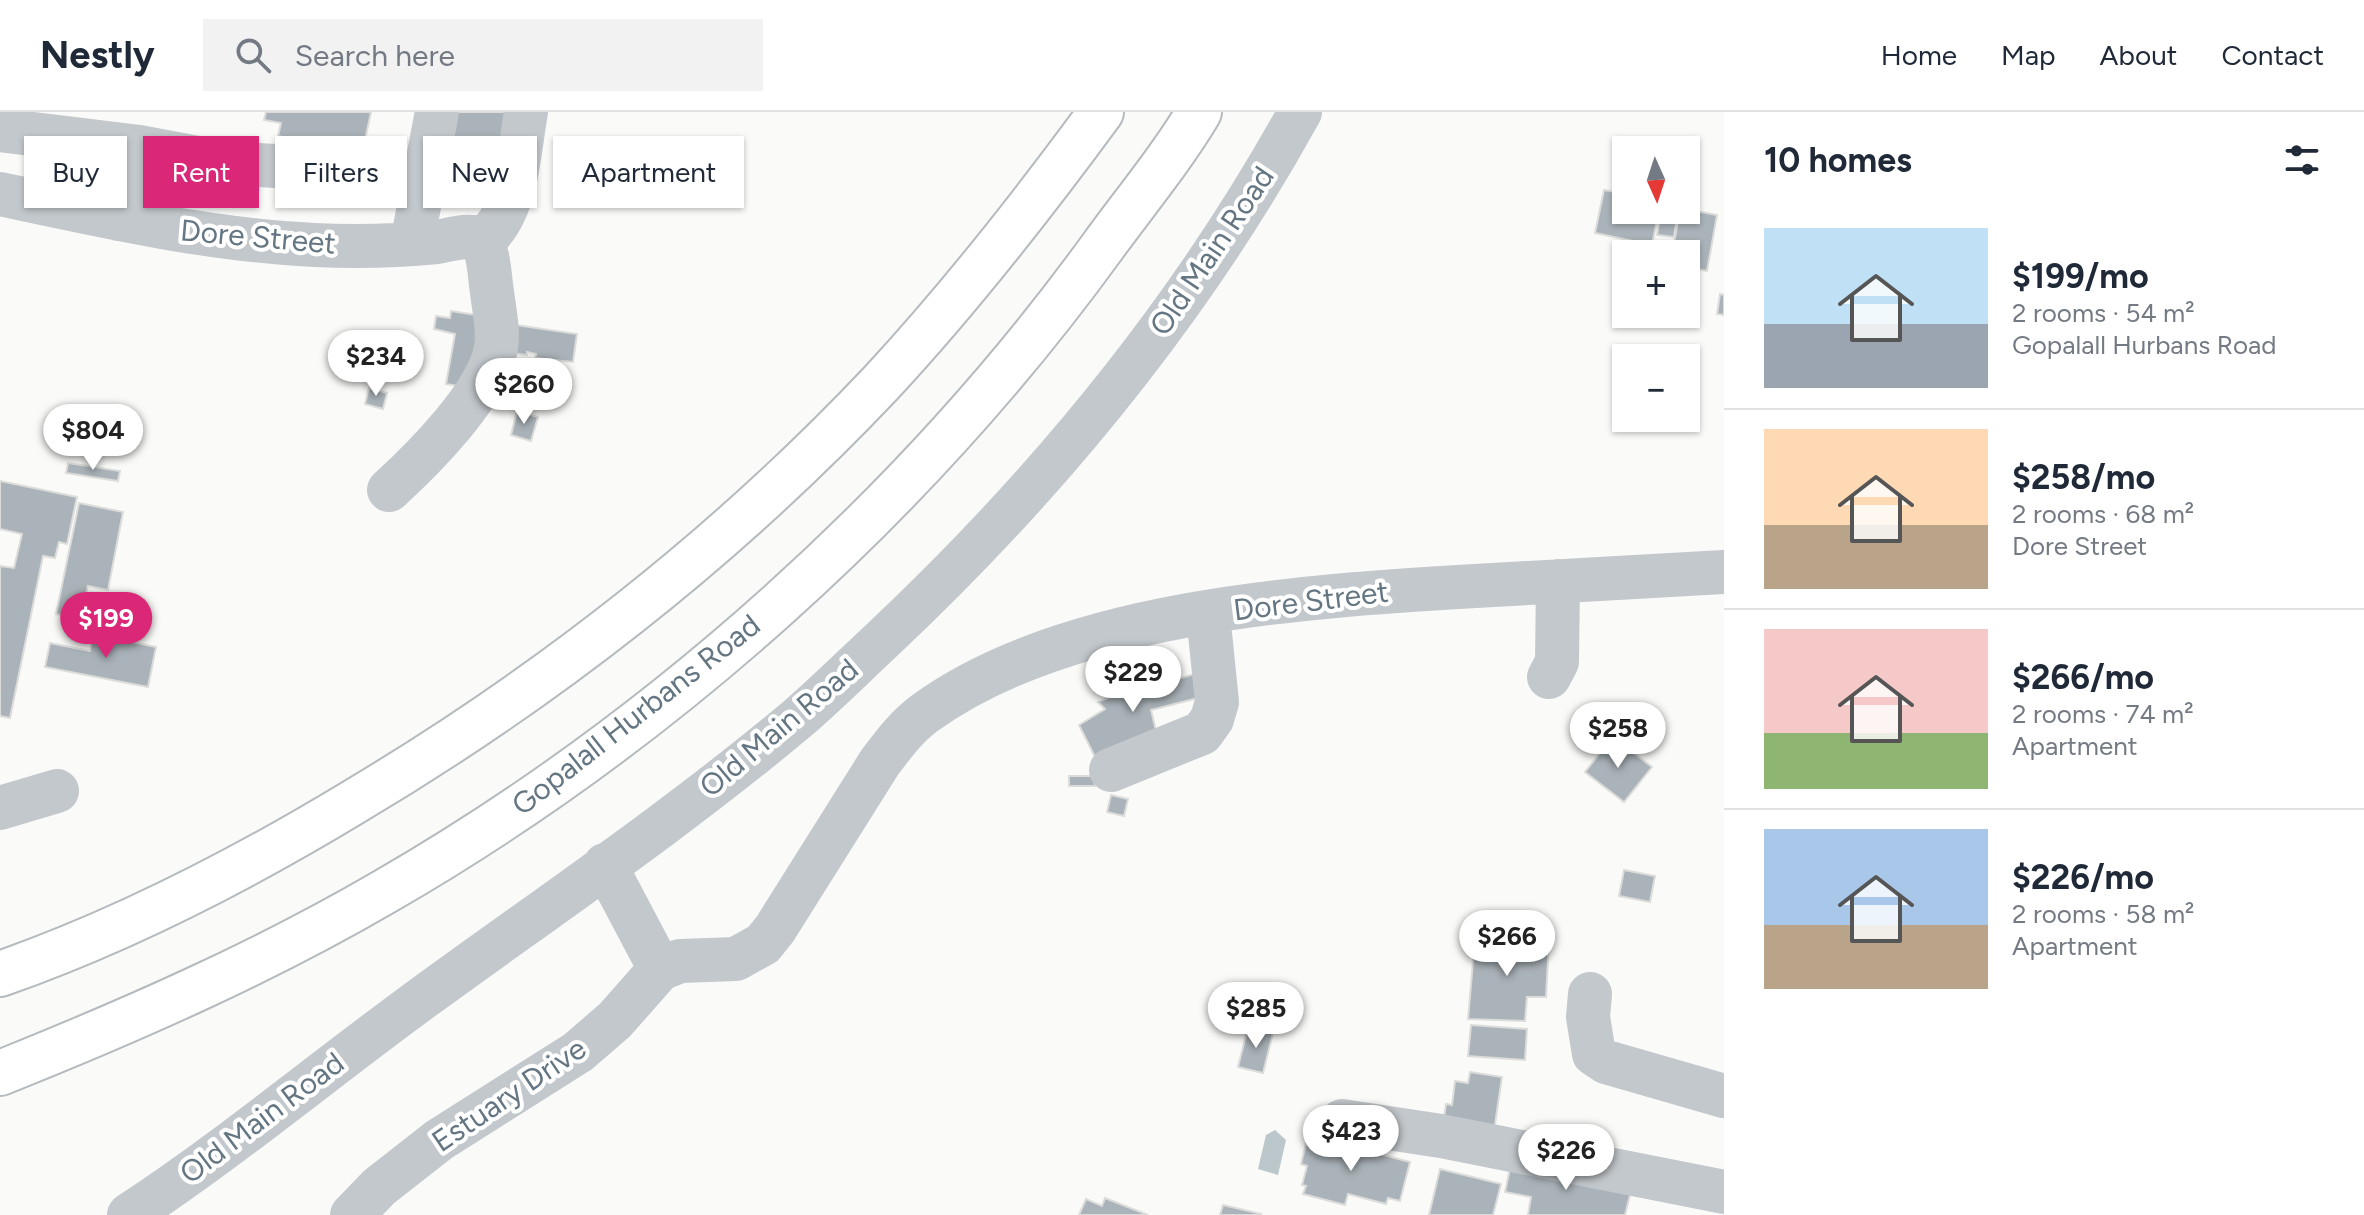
<!DOCTYPE html>
<html lang="en">
<head>
<meta charset="utf-8">
<style>
  :root { --surface:#fff; --page:#f2f2f3; --text:#1f2937; --muted:#747a83; --line:#e0e1e3; --accent:#db2777 }
  body { margin:0; font-family:Figtree,sans-serif; background:var(--page); color:var(--text); height:100vh; display:flex; flex-direction:column; font-size:30px; white-space:nowrap }
  * { box-sizing:border-box; margin:0 }
  p { font-size:26px; color:var(--muted) }
  .icon { flex:none; width:44px; height:44px; fill:none; stroke:currentColor; stroke-width:2; stroke-linecap:round; stroke-linejoin:round }
  .map { position:relative; flex:1; overflow:hidden }
  .panel { display:flex; flex-direction:column; background:var(--surface); width:640px }
  .panel>* { flex:none }
  .guide { position:absolute; left:24px; top:24px; width:760px; height:72px; display:flex; gap:16px }
  .needle { width:52px; rotate:177deg }
  .tools { position:absolute; left:1612px; top:24px; display:grid; gap:16px }
  .tools a { display:grid; place-items:center; width:88px; height:88px; border-radius:0px; background:var(--surface); box-shadow:0 2px 6px #0004; font-size:40px }
  .price { position:absolute; translate:-50% -68px; padding:0 18px; border-radius:28px; background:#fff; color:#222; font-size:26px; line-height:52px; filter:drop-shadow(0 2px 4px #0008) }
  .price::after { content:''; position:absolute; left:50%; top:48px; width:24px; height:18px; margin-left:-12px; background:inherit; clip-path:polygon(0 0,100% 0,50% 100%) }
  .price.selected { background:var(--accent); color:#fff }
  ul { padding:0; list-style:none }
  li { display:flex; align-items:center; gap:24px; height:200px; padding:0 40px }
  li+li { border-top:2px solid var(--line) }
  li span { display:grid; place-items:center; flex:none; width:224px; height:160px; border-radius:0px; color:#555 }
  li>.icon { margin-inline-start:auto }
  span .icon { width:96px; height:96px; fill:#fffc; stroke-width:1 }
  li b { font-size:34px }
  h2 { display:flex; justify-content:space-between; align-items:center; height:96px; padding:0 40px; font-size:34px }
  .pill { padding:0 28px; border-radius:0px; background:var(--surface); box-shadow:0 2px 6px #0004; font-size:28px; line-height:72px }
  .pill.selected { background:var(--accent); color:#fff }
  header { display:flex; align-items:center; gap:48px; box-sizing:border-box; height:112px; padding:0 40px; background:var(--surface); border-bottom:2px solid var(--line) }
  header strong { font-size:38px }
  nav { display:flex; gap:44px; margin-inline-start:auto; font-size:28px }
  .search { width:560px; height:72px; background:var(--page); display:flex; align-items:center; gap:20px; box-sizing:border-box; padding:0 28px; border-radius:0px; color:var(--muted); font-size:30px }
  main { display:flex; flex:1; min-height:0 }
  .map>svg:first-child { display:block }
  .water { fill:#bbc7cb }
  .building { fill:#aab3b9; stroke:#dcdcda; stroke-width:2 }
  .lines { fill:none; stroke-linecap:round; stroke-linejoin:round }
  .major-casing { stroke:#b5babe; stroke-width:48 }
  .minor { stroke:#c3c8cc; stroke-width:44 }
  .major { stroke:#fff; stroke-width:44 }
  .labels { text-anchor:middle; stroke-width:8; stroke-linejoin:round; paint-order:stroke }
  .street-label { font-size:30px; fill:#657683; stroke:#fff }
</style>
</head>
<body>
<header>
<strong>Nestly</strong>
<div class="search"><svg class="icon" aria-label="search" viewBox="0 0 24 24"><circle cx="10" cy="10" r="6"/><path d="M15 15l6 6"/></svg>Search here</div>
<nav><a>Home</a><a>Map</a><a>About</a><a>Contact</a></nav>
</header>
<main>
<div class="map">
<svg width="1724" height="1103" viewBox="0 0 1724 1103">
  <rect width="100%" height="100%" fill="#fafaf8"/>
  <!-- water -->
  <path class="water" d="M1275,1018L1286,1028L1278,1063L1258,1057L1266,1023Z"/>
  <!-- building -->
  <path class="building" d="M266,0H371L364,33L350,29L348,38L278,24L281,11L264,8Z
    M452,0H515L506,46L446,34Z
    M1604,78L1626,82V98H1659L1652,133L1595,121Z
    M1686,97L1717,103L1707,159L1686,155V142H1672L1680,98Z
    M1661,98L1678,99L1674,125L1657,123Z
    M1720,182L1724,183V203L1717,202Z
    M451,199L483,204L471,276L446,272L455,222L434,217L436,204L450,206Z
    M516,213L577,222L573,250L535,246L536,242L527,240V243L512,241Z
    M369,276L387,281L383,297L365,292Z
    M517,299L538,305L531,329L511,323Z
    M68,351L120,359L118,369L66,361Z
    M0,369L77,385L67,432L59,430L55,446L43,444L10,606L0,604V454L14,456L22,422L0,417Z
    M79,391L123,400L108,478L88,474L81,507L56,502Z
    M93,522L156,535L148,575L45,555L50,531L90,539Z
    M1194,562L1198,586L1151,598L1156,619L1096,647L1079,613L1105,597L1098,590L1136,574L1139,579Z
    M1613,625L1652,655L1624,690L1585,660Z
    M1069,664H1094L1095,674H1069Z
    M1111,683L1128,687L1124,704L1107,700Z
    M1624,758L1655,764L1650,790L1619,784Z
    M1483,826L1549,829L1546,885H1527L1525,909L1468,907L1474,838H1483Z
    M1471,913L1527,917L1525,948L1468,944Z
    M1248,915L1273,921L1263,961L1238,955Z
    M1470,960L1502,965L1493,1026L1442,1019L1446,992L1452,993L1455,969L1468,971Z
    M1308,1023L1410,1050L1400,1089L1388,1086L1386,1092L1348,1082L1345,1093L1303,1082L1306,1074L1302,1073L1307,1054L1301,1052Z
    M1512,1047L1632,1075L1625,1103H1528L1531,1085L1505,1080Z
    M1440,1057L1501,1072L1493,1103H1429Z
    M1105,1086L1148,1103H1079L1086,1087L1102,1094Z
    M1223,1093L1261,1102L1260,1103H1220Z"/>
  <g class="lines">
    <defs>
      <path id="major" d="M0,862C123,819 241,758 352,691C547,575 725,436 881,271C960,186 1032,94 1101,0
        M0,961C130,909 262,851 384,780C660,621 916,392 1103,134C1135,90 1171,47 1199,0"/>
    </defs>
    <!-- major casing -->
    <use href="#major" class="major-casing"/>
    <!-- minor -->
    <path class="minor" d="M0,18L140,35L225,51L311,56
      M0,82C104,104 208,128 314,133C355,135 396,134 437,130C450,128 466,122 479,126C490,141 489,162 492,180C494,198 499,218 496,236C488,282 424,346 389,378
      M118,107L140,35
      M482,130C518,100 518,44 526,0
      M412,131L437,0
      M1549,565L1557,550L1558,469
      M1111,658L1202,621L1212,607L1217,590L1208,502
      M0,696L57,679
      M605,753L660,857
      M1590,882L1588,905L1594,942L1606,950L1724,984
      M1342,1009L1441,1024L1724,1080
      M129,1103C231,1036 325,957 424,885C549,794 679,706 797,607C826,582 853,555 881,529C1045,375 1191,198 1300,0
      M352,1103L379,1075L439,1028L578,940L615,908L660,857L680,849L736,847L763,832L775,817L880,650C893,633 907,614 925,601C1065,499 1306,484 1475,474C1558,469 1641,465 1724,460"/>
    <!-- major -->
    <use href="#major" class="major"/>
  </g>
  <g class="labels">
    <!-- street labels -->
    <g class="street-label">
      <text transform="translate(258 125) rotate(5)" y="10">Dore Street</text>
      <text transform="translate(1212 139) rotate(-56)" y="10">Old Main Road</text>
      <text transform="translate(1311 489) rotate(-7)" y="10">Dore Street</text>
      <text transform="translate(636 603) rotate(-38)" y="10">Gopalall Hurbans Road</text>
      <text transform="translate(779 616) rotate(-40)" y="10">Old Main Road</text>
      <text transform="translate(509 983) rotate(-34)" y="10">Estuary Drive</text>
      <text transform="translate(262 1006) rotate(-37)" y="10">Old Main Road</text>
    </g>
  </g>
</svg>
<div class="tools">
<a><svg class="needle" viewBox="-14 -14 28 28"><path d="M0-13l5 13h-10z" fill="#e53935"/><path d="M0 13l5-13h-10z" fill="#747a83"/></svg></a>
<a>+</a>
<a>−</a>
</div>
<b class="price" style="left:376px;top:286px">$234</b>
<b class="price" style="left:524px;top:314px">$260</b>
<b class="price" style="left:93px;top:360px">$804</b>
<b class="price selected" style="left:106px;top:548px">$199</b>
<b class="price" style="left:1133px;top:602px">$229</b>
<b class="price" style="left:1618px;top:658px">$258</b>
<b class="price" style="left:1507px;top:866px">$266</b>
<b class="price" style="left:1256px;top:938px">$285</b>
<b class="price" style="left:1351px;top:1061px">$423</b>
<b class="price" style="left:1566px;top:1080px">$226</b>
<div class="guide">
<a class="pill">Buy</a>
<a class="pill selected">Rent</a>
<a class="pill">Filters</a>
<a class="pill">New</a>
<a class="pill">Apartment</a>
</div>
</div>
<section class="panel">
<h2>10 homes<svg class="icon" aria-label="filters" viewBox="0 0 24 24"><path d="M4 7h16M4 17h16"/><circle cx="9" cy="7" r="2"/><circle cx="15" cy="17" r="2"/></svg></h2>
<ul>
<li><span style="background:linear-gradient(#bfe0f5 60%,#9aa5b1 0)"><svg class="icon" aria-label="home" viewBox="0 0 24 24"><path d="M3 11l9-7 9 7M6 9v11h12V9"/></svg></span><div><b>$199/mo</b><p>2 rooms · 54 m²</p><p>Gopalall Hurbans Road</p></div></li>
<li><span style="background:linear-gradient(#ffd9b3 60%,#b9a48a 0)"><svg class="icon" aria-label="home" viewBox="0 0 24 24"><path d="M3 11l9-7 9 7M6 9v11h12V9"/></svg></span><div><b>$258/mo</b><p>2 rooms · 68 m²</p><p>Dore Street</p></div></li>
<li><span style="background:linear-gradient(#f6c9c9 65%,#8fb573 0)"><svg class="icon" aria-label="home" viewBox="0 0 24 24"><path d="M3 11l9-7 9 7M6 9v11h12V9"/></svg></span><div><b>$266/mo</b><p>2 rooms · 74 m²</p><p>Apartment</p></div></li>
<li><span style="background:linear-gradient(#a9c7e8 60%,#b9a48a 0)"><svg class="icon" aria-label="home" viewBox="0 0 24 24"><path d="M3 11l9-7 9 7M6 9v11h12V9"/></svg></span><div><b>$226/mo</b><p>2 rooms · 58 m²</p><p>Apartment</p></div></li>
</ul>
</section>
</main>
</body>
</html>
